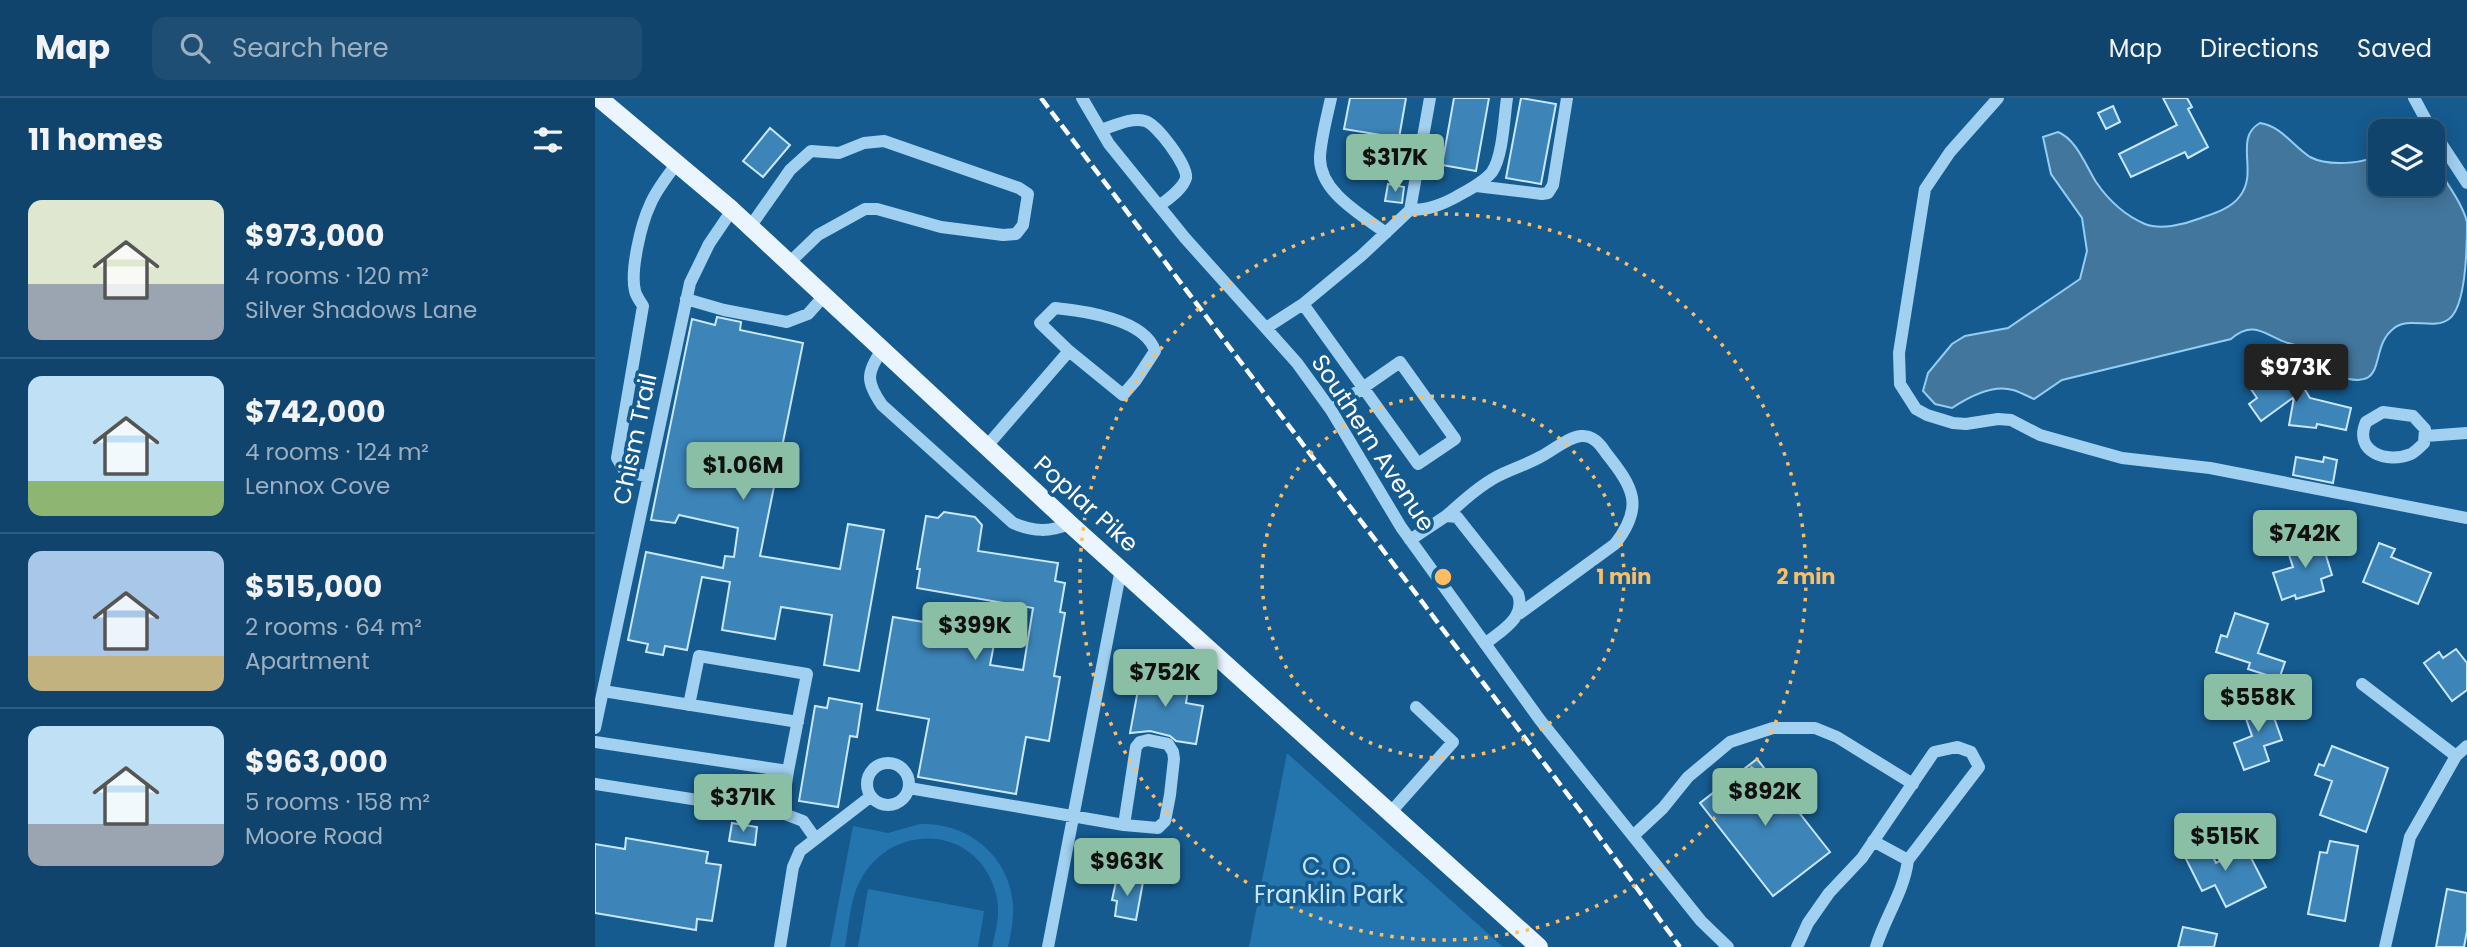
<!DOCTYPE html>
<html lang="en">
<head>
<meta charset="utf-8">
<style>
  :root { --surface:#10446c; --page:#1e4e74; --text:#f1f3f6; --muted:#9cb0c2; --line:#305c7f; --accent:#8abfa5 }
  body { margin:0; font-family:Poppins,sans-serif; background:var(--page); color:var(--text); height:100vh; display:flex; flex-direction:column; font-size:26px; white-space:nowrap }
  * { box-sizing:border-box; margin:0 }
  p { font-size:23px; color:var(--muted) }
  .icon { flex:none; width:38px; height:38px; fill:none; stroke:currentColor; stroke-width:2; stroke-linecap:round; stroke-linejoin:round }
  .map { position:relative; flex:1; overflow:hidden }
  .drawer { display:flex; flex-direction:column; background:var(--surface); width:595px }
  .drawer>* { flex:none }
  .fabs { position:absolute; left:1773px; top:21px; display:grid; gap:14px }
  .fabs a { display:grid; place-items:center; width:77px; height:77px; border-radius:14px; background:var(--surface); box-shadow:0 4px 18px #0003,0 0 0 2px var(--line); font-size:35px }
  .price { position:absolute; translate:-50% -60px; padding:0 16px; border-radius:7px; background:var(--accent); color:#111; font-size:23px; line-height:46px; filter:drop-shadow(0 2px 4px #0008) }
  .price::after { content:''; position:absolute; left:50%; top:42px; width:21px; height:16px; margin-left:-10px; background:inherit; clip-path:polygon(0 0,100% 0,50% 100%) }
  .price.on { background:#222; color:#fff }
  ul { padding:0; list-style:none }
  li { display:flex; align-items:center; gap:21px; height:175px; padding:0 28px }
  li+li { border-top:2px solid var(--line) }
  li span { display:grid; place-items:center; flex:none; width:196px; height:140px; border-radius:14px; color:#555 }
  li>.icon { margin-inline-start:auto }
  span .icon { width:84px; height:84px; fill:#fffc; stroke-width:1 }
  li b { font-size:30px }
  h2 { display:flex; justify-content:space-between; align-items:center; height:84px; padding:0 28px; font-size:30px }
  header { display:flex; align-items:center; gap:42px; box-sizing:border-box; height:98px; padding:0 35px; background:var(--surface); border-bottom:2px solid var(--line) }
  header strong { font-size:33px }
  nav { display:flex; gap:38px; margin-inline-start:auto; font-size:24px }
  .search { width:490px; height:63px; background:var(--page); display:flex; align-items:center; gap:18px; box-sizing:border-box; padding:0 24px; border-radius:14px; color:var(--muted); font-size:26px }
  main { display:flex; flex:1; min-height:0 }
  .map>svg:first-child { display:block }
  .green { fill:#2474ad }
  .water { fill:#43769c; stroke:#93cdf4; stroke-width:2 }
  .building { fill:#3d85b9; stroke:#c8e6fc; stroke-width:2 }
  .lines { fill:none; stroke-linecap:round; stroke-linejoin:round }
  .minor { stroke:#a1d0f1; stroke-width:12 }
  .major { stroke:#ebf5ff; stroke-width:18 }
  .rail { stroke:#fff; stroke-width:4.5; stroke-dasharray:12 5; stroke-linecap:butt }
  .ring { fill:none; stroke:#ffbd61; stroke-width:3.5; stroke-dasharray:3.5 7 }
  .labels { text-anchor:middle; stroke-width:7; stroke-linejoin:round; paint-order:stroke }
  .street-label { font-size:24px; fill:#fff; stroke:#155b90 }
  .park-label { font-size:24px; fill:#c8e6fc; stroke:#155b90 }
  .centre { fill:#ffbd61; stroke:#155b90; stroke-width:3.5 }
  .ring-label { font-size:21px; text-anchor:middle; font-weight:bold; fill:#ffbd61; stroke:#155b90; stroke-width:7; stroke-linejoin:round; paint-order:stroke }
</style>
</head>
<body>
<header>
<strong>Map</strong>
<div class="search"><svg class="icon" aria-label="search" viewBox="0 0 24 24"><circle cx="10" cy="10" r="6"/><path d="M15 15l6 6"/></svg>Search here</div>
<nav><a>Map</a><a>Directions</a><a>Saved</a></nav>
</header>
<main>
<section class="drawer">
<h2>11 homes<svg class="icon" aria-label="filters" viewBox="0 0 24 24"><path d="M4 7h16M4 17h16"/><circle cx="9" cy="7" r="2"/><circle cx="15" cy="17" r="2"/></svg></h2>
<ul>
<li><span style="background:linear-gradient(#dfe7d0 60%,#9aa5b1 0)"><svg class="icon" aria-label="home" viewBox="0 0 24 24"><path d="M3 11l9-7 9 7M6 9v11h12V9"/></svg></span><div><b>$973,000</b><p>4 rooms · 120 m²</p><p>Silver Shadows Lane</p></div></li>
<li><span style="background:linear-gradient(#bfe0f5 75%,#8fb573 0)"><svg class="icon" aria-label="home" viewBox="0 0 24 24"><path d="M3 11l9-7 9 7M6 9v11h12V9"/></svg></span><div><b>$742,000</b><p>4 rooms · 124 m²</p><p>Lennox Cove</p></div></li>
<li><span style="background:linear-gradient(#a9c7e8 75%,#c2b280 0)"><svg class="icon" aria-label="home" viewBox="0 0 24 24"><path d="M3 11l9-7 9 7M6 9v11h12V9"/></svg></span><div><b>$515,000</b><p>2 rooms · 64 m²</p><p>Apartment</p></div></li>
<li><span style="background:linear-gradient(#bfe0f5 70%,#9aa5b1 0)"><svg class="icon" aria-label="home" viewBox="0 0 24 24"><path d="M3 11l9-7 9 7M6 9v11h12V9"/></svg></span><div><b>$963,000</b><p>5 rooms · 158 m²</p><p>Moore Road</p></div></li>
</ul>
</section>
<div class="map">
<svg width="1872" height="849" viewBox="0 0 1872 849">
  <rect width="100%" height="100%" fill="#155b90"/>
  <!-- green -->
  <path class="green" d="M692,655L908,849H654Z
    M325,726C372,724 414,757 418,806C419,821 416,835 413,849H397C401,832 406,814 401,796C384,728 299,722 266,781C255,800 254,827 250,849H235L258,728L293,735Z
    M273,791L389,813L383,849H263Z"/>
  <!-- water -->
  <path class="water" d="M1665,25C1686,28 1698,48 1715,59C1732,68 1770,67 1785,55V86H1838V63C1848,80 1867,104 1872,124C1872,144 1872,208 1854,221C1838,233 1813,217 1798,231C1772,252 1796,297 1740,277L1737,257L1732,249C1719,249 1706,250 1693,245C1671,238 1659,221 1636,241L1467,282L1439,301C1432,298 1425,294 1418,292C1398,286 1372,300 1357,310L1340,306L1328,293L1333,275L1357,246L1370,238L1413,230L1485,181L1492,153L1487,120L1456,76L1448,39L1463,34C1481,41 1491,68 1501,84C1514,103 1529,117 1550,126C1565,132 1588,127 1603,121C1617,116 1636,111 1645,98C1664,74 1638,40 1665,25Z"/>
  <!-- building -->
  <path class="building" d="M755,0H811L804,40L749,31Z
    M859,0H894L881,73L847,67Z
    M926,0L961,6L946,86L911,80Z
    M1568,0H1592L1597,9L1593,11L1613,49L1593,60L1590,54L1536,79L1524,56L1582,27Z
    M1518,8L1525,24L1511,31L1503,15Z
    M175,30L195,47L168,79L148,63Z
    M793,86L809,89L807,105L790,103Z
    M122,219L146,224L145,232L208,245L165,458L245,471L253,426L289,432L264,573L229,567L237,517L186,509L180,541L127,532L135,484L107,479L92,552L70,548L68,557L51,554L53,546L33,542L51,454L128,470L130,458L139,459L143,430L84,417L80,425L56,422L97,221L120,227Z
    M1665,277L1674,279L1681,289L1701,277L1715,300L1756,310L1751,332L1722,326L1721,330L1694,327L1699,299L1666,323L1654,306L1662,300L1656,291L1657,282Z
    M1701,359L1728,364L1729,359L1742,362L1738,385L1698,377Z
    M349,414L380,419L387,427L383,453L463,465L460,483L470,485L465,514L470,515L459,578L465,579L454,643L431,639L421,696L323,679L334,621L282,612L298,519L401,536L395,567L428,572L438,510L322,490L325,471H322L331,418L343,420Z
    M1723,432L1737,477L1726,481L1729,493L1701,501L1700,497L1687,502L1678,475L1698,469L1694,457L1710,452L1705,438Z
    M1784,445L1800,451L1796,459L1836,475L1823,506L1768,484Z
    M1640,515L1673,526L1663,555L1690,564L1684,581L1653,571L1655,565L1621,554L1626,537L1632,539Z
    M1861,551L1872,565V592L1857,603L1829,565L1844,554L1848,560Z
    M547,570L572,574L570,588L593,592L591,605L608,608L601,646L581,643L575,638L555,633L535,635Z
    M234,600L267,606L262,639L255,638L243,709L204,703L220,608L232,610Z
    M1672,600L1687,642L1669,648L1674,663L1649,672L1639,645L1657,638L1647,609Z
    M1737,648L1793,670L1771,734L1725,717L1737,683L1720,677L1724,666L1729,668Z
    M1162,661L1235,754L1178,798L1105,705Z
    M137,725L162,729L160,747L134,743Z
    M31,740L113,754L111,765L126,767L117,823L102,821L101,832L0,815V746L30,751Z
    M1601,741L1610,760L1617,757L1621,765L1651,750L1671,789L1631,809L1620,787L1607,793L1585,749Z
    M1735,743L1763,748L1750,823L1713,816L1725,754L1732,755Z
    M522,779L548,784L541,822L520,818L522,803L517,802Z
    M1852,791L1872,795V833L1869,849H1841Z
    M1588,829L1622,836L1619,849H1583Z"/>
  <g class="lines">
    <!-- minor -->
    <path class="minor" d="M487,0L514,46L590,140L702,265L736,312L806,429L945,622L1106,823L1133,849
      M736,0C732,19 726,40 725,59C724,94 767,117 791,135
      M1403,0L1355,54L1330,91L1304,255L1305,286L1321,311L1332,317L1358,325L1371,326L1403,321L1416,322L1445,337L1527,360L1615,370L1872,420
      M1819,0L1837,33
      M506,32C519,28 536,19 550,23C562,26 593,68 591,80C588,91 573,101 564,108
      M1838,33L1872,85
      M881,88L947,96L953,95L958,87L972,0
      M815,112C833,112 846,107 861,99C873,92 888,85 897,74C908,58 909,20 912,0
      M155,129L195,72L216,53L244,55L269,45L289,43L424,90L433,96L428,127L421,136L408,137L346,129L282,111H270L223,137L194,165
      M91,201L129,212L192,224L213,216L229,198
      M708,206L766,158L815,112L835,0
      M671,230L708,206L823,366L860,341L805,264L736,312
      M287,252C271,275 271,284 287,307L418,425C439,434 454,434 475,426
      M1788,314L1818,318L1830,331L1829,345C1825,349 1820,354 1816,356C1792,366 1758,354 1771,324Z
      M1831,338L1872,335
      M391,349L474,253L445,225L460,210C489,213 550,221 560,253L541,282L528,297L474,253
      M53,379L29,372L22,360L48,208C45,203 41,198 40,193C35,173 46,126 55,107C61,92 72,79 82,65
      M851,418C867,404 884,388 903,378C917,371 933,366 947,358C959,352 973,339 986,338C998,337 1005,346 1011,355C1038,389 1050,408 1020,446L924,516
      M815,442L851,418L862,419L923,496C931,520 907,532 890,546
      M1767,586L1861,658
      M8,593L203,624
      M94,607L104,558L212,576L193,673L187,715L208,723L220,740
      M0,630L95,185L114,146L137,112
      M0,644L193,673
      M272 686a21 21 0 1 1 42 0a21 21 0 1 1-42 0Z
      M0,686L187,715
      M314,690L529,727L563,730L570,723L575,697L579,661L578,654L573,646L553,642L545,644L541,649L529,727
      M795,715L858,644L821,609
      M1038,738L1068,710L1093,679L1135,644L1178,630H1220L1242,639L1318,686
      M1278,743L1313,762
      M185,849L198,769L205,753L275,699
      M453,849L526,471
      M1202,849L1213,825L1234,795L1267,760L1339,654L1362,649L1376,654L1384,669L1313,762C1309,794 1290,819 1281,849
      M1790,849L1815,739L1861,658L1872,648"/>
    <!-- major -->
    <path class="major" d="M4,0L137,112L475,426L944,849"/>
    <!-- rail -->
    <path class="rail" d="M446,0L983,710L1085,849"/>
  </g>
  <!-- distance rings -->
  <g class="ring">
    <circle cx="848" cy="479" r="181"/>
    <circle cx="848" cy="479" r="363"/>
  </g>
  <g class="labels">
    <!-- street labels -->
    <g class="street-label">
      <text transform="translate(40 341) rotate(-78)" y="8">Chism Trail</text>
      <text transform="translate(778 345) rotate(57)" y="8">Southern Avenue</text>
      <text transform="translate(491 406) rotate(42)" y="8">Poplar Pike</text>
    </g>
    <!-- park labels -->
    <g class="park-label">
      <text x="734" y="777">C. O.<tspan x="734" dy="28">Franklin Park</tspan></text>
    </g>
  </g>
  <circle cx="848" cy="479" r="10" class="centre"/>
  <g class="ring-label">
    <text x="1029" y="486">1 min</text>
    <text x="1211" y="486">2 min</text>
  </g>
</svg>
<div class="fabs">
<a><svg class="icon" aria-label="layers" viewBox="0 0 24 24"><path d="M12 4l9 5-9 5-9-5zM3 14l9 5 9-5"/></svg></a>
</div>
<b class="price" style="left:800px;top:96px">$317K</b>
<b class="price on" style="left:1701px;top:306px">$973K</b>
<b class="price" style="left:148px;top:404px">$1.06M</b>
<b class="price" style="left:1710px;top:472px">$742K</b>
<b class="price" style="left:380px;top:564px">$399K</b>
<b class="price" style="left:570px;top:611px">$752K</b>
<b class="price" style="left:1663px;top:636px">$558K</b>
<b class="price" style="left:1170px;top:730px">$892K</b>
<b class="price" style="left:148px;top:736px">$371K</b>
<b class="price" style="left:1630px;top:775px">$515K</b>
<b class="price" style="left:532px;top:800px">$963K</b>
</div>
</main>
</body>
</html>
